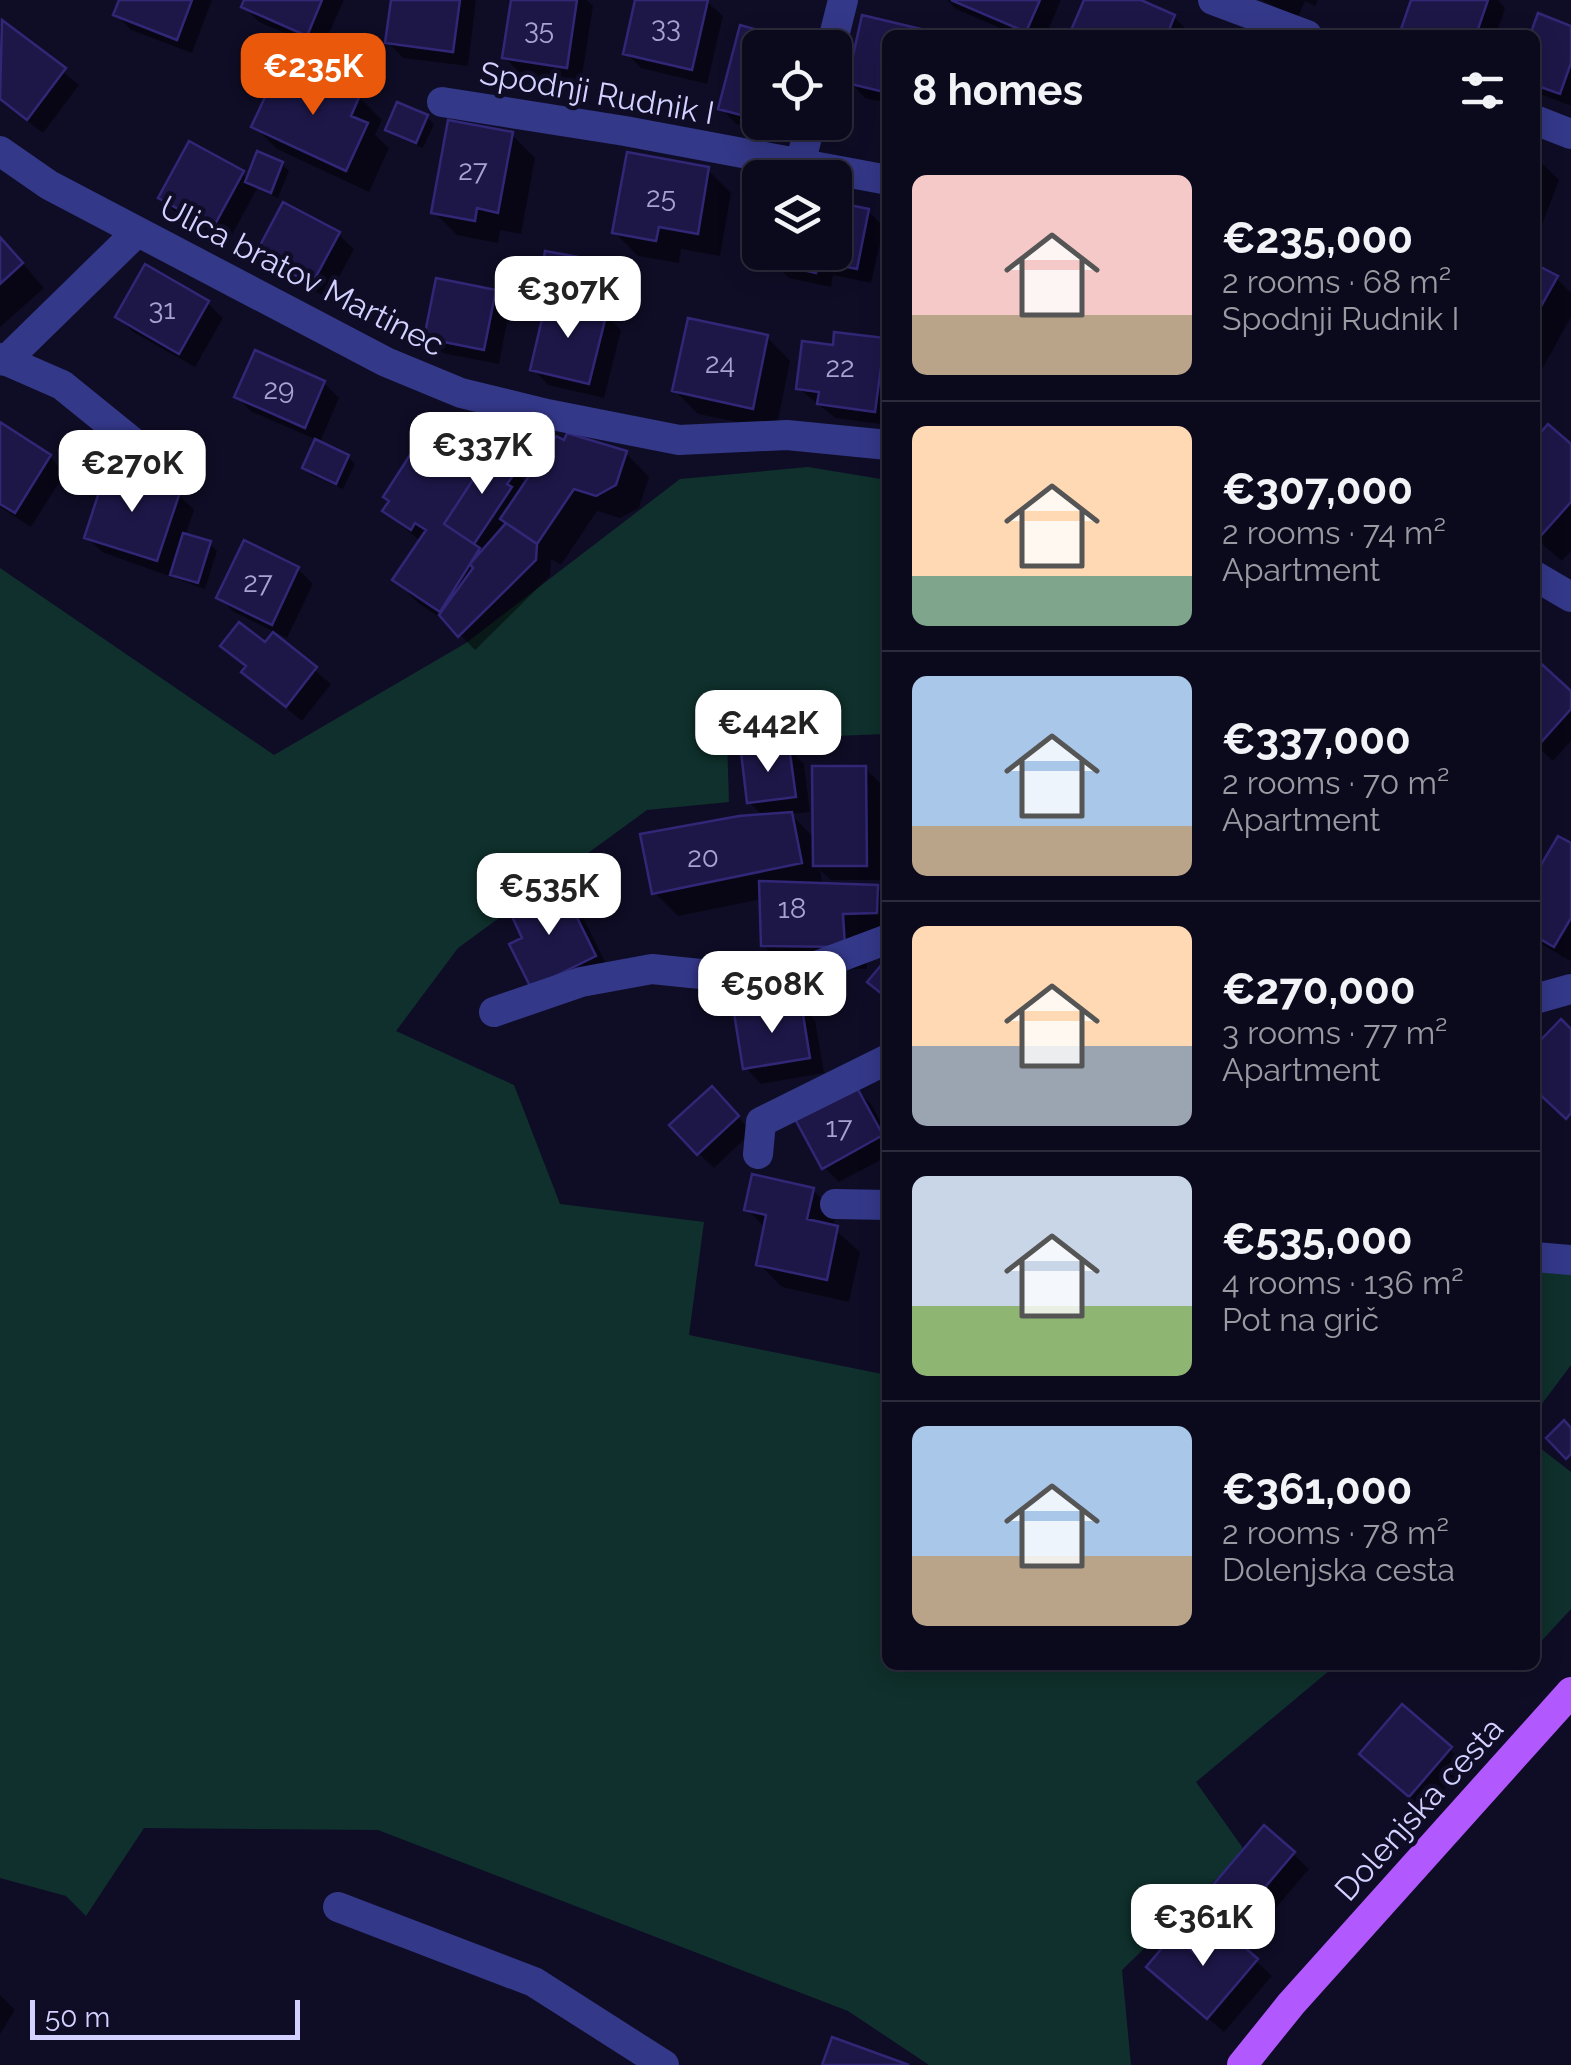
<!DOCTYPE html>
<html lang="en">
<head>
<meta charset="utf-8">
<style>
  :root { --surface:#0b0a1c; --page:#191829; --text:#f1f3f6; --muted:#9a9aa3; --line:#2b2b3b; --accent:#ea580c }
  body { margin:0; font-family:Raleway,sans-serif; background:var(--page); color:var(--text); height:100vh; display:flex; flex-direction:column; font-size:38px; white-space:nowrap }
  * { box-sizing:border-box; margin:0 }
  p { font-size:32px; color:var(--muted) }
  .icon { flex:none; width:55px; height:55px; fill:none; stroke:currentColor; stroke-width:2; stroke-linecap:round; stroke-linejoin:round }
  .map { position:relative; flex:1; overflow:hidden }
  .drawer { position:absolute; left:882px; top:30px; width:658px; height:1640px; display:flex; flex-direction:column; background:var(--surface); border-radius:15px; box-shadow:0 5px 25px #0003,0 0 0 2px var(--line) }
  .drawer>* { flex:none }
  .tools { position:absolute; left:742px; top:30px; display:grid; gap:20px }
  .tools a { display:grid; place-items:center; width:110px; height:110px; border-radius:15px; background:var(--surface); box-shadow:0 5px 25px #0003,0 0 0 2px var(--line); font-size:50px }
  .scale { position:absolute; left:30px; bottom:25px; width:270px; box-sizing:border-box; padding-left:10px; border:5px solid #d3d1ff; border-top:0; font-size:28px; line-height:35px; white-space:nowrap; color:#d3d1ff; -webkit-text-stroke:8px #0f0d26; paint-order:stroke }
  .price { position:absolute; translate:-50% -85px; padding:0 22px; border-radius:20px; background:#fff; color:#222; font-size:32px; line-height:65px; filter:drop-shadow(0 2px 5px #0008) }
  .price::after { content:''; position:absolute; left:50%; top:60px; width:30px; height:22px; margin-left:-15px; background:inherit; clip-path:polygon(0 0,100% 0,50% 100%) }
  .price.active { background:var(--accent); color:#fff }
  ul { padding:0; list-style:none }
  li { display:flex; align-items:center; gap:30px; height:250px; padding:0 30px }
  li+li { border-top:2px solid var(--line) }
  li span { display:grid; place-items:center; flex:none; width:280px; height:200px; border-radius:15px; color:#555 }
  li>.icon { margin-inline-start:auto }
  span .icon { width:120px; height:120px; fill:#fffc; stroke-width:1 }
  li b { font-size:42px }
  h2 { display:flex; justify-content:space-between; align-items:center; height:120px; padding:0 30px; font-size:42px }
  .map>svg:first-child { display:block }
  .green { fill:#0f302c }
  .shadow { fill:#0007 }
  .building { fill:#1d1748; stroke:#302776; stroke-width:2.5 }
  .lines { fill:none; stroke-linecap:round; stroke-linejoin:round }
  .minor { stroke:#343889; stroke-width:30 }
  .major { stroke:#b258ff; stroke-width:30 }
  .labels { text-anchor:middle; stroke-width:9; stroke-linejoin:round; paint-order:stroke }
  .number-label { font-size:28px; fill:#a6a2d1 }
  .street-label { font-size:32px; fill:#d3d1ff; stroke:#0f0d26 }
</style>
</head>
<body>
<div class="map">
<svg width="1571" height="2065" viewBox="0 0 1571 2065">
  <rect width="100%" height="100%" fill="#0f0d26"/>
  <!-- green -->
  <path class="green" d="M808,467L887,480V734L727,740L729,802L647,810L458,948L396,1031L514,1085L560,1204L704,1222L689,1335L887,1375L888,1665H1336L1196,1782L1245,1851L1122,1970L1131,2065H929L848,2011L378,1830L144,1828L86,1916L66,1896L0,1878V568L274,755L466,643L680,479Z
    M1535,1269L1571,1272V1365L1535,1413Z
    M1535,1444L1571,1472V1609L1535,1648Z"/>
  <!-- shadow -->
  <path class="shadow" d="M121,0H212L192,53L131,30L116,14Z
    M247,0H344L322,49L259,22L244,7Z
    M393,0H476L468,66L403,58L388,42Z
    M513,0H587L593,6L581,82L520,73L505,58Z
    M638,0H705L723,16L707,84L641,68L626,53Z
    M947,0H1061L1046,35H1016L956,9Z
    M1087,0H1135L1174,17L1189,32L1188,35H1072Z
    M1261,0H1318L1315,6L1305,1L1298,17Z
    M1414,0H1498L1505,8L1496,35H1402Z
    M864,18L927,35H888V103L865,98L850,82Z
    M3,23L79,85L43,133L0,100V27Z
    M742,28L796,43L800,48H760V122H794L790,138L736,124L721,108Z
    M1571,28V106L1535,92L1533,35Z
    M292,92L359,97L382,120L375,135L389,148L369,192L277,149L254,126Z
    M427,117L434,124L423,148L395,136L388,129Z
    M512,135L535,158L521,234L500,230L498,243L457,235L434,212Z
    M1535,162L1544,165L1559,180L1537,238Z
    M282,164L289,171L278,198L257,189L228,242L176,213L161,198L242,173L248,180Z
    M708,170L731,193L720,256L681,249L679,263L638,256L615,233Z
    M835,204L868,211L884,227L871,283L833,275L831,287L789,278L774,263L835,252Z
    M338,234L354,249L328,298L273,269L258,254Z
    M0,237L44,288L0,327Z
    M605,264L620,279L614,317L606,315L621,330L604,398L548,385L533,369L549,300L541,291Z
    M1535,266L1556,278L1571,293V317L1535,382Z
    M495,292L510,307L499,364L442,353L427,337Z
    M207,303L223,318L195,367L133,332L118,317Z
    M767,337L790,361L776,430L698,414L675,391Z
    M884,340L888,344V425L835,418L798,388L835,348Z
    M324,383L339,398L319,444L348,457L355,464L343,489L311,475L305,468L317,440L252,412L237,397Z
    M0,425L50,457L65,473L31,527L0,507Z
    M1548,427L1571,447V551L1562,561L1535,538V443Z
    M626,453L649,477L639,508L620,518L597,511L561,565L551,559L550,576L475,650L451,625L418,603L395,580L421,542L385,511L470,474L515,471L527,484Z
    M178,494L194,510L185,536L210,544L217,551L205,589L102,552L87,537Z
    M298,569L313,584L287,638L234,612L219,597Z
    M273,635L331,684L302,721L260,687L245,672L247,668L223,646L265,645Z
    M1535,662L1571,694V741L1553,761L1535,745Z
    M788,748L804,764L810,812L791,814L815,839L865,768L880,783L881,880H831L820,870L823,885L877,887L888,898V936L865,937L867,969L786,968L763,945L762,899L678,916L654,892L764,817L749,802Z
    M1571,846V958L1570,961L1535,940V880Z
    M562,890L577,905L610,972L548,1002L526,939Z
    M800,1005L815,1020L824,1073L761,1084L746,1068Z
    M855,1089L871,1104L888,1135V1156L839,1182L824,1167Z
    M727,1105L752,1132L714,1168L698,1153Z
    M813,1190L836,1213L833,1228L860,1252L849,1302L782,1287L759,1264L766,1229L747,1209Z
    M1402,1708L1466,1764L1426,1811L1377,1769Z
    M1293,1854L1309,1869L1242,1948L1272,1976L1224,2032L1165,1982L1194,1956L1214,1933L1193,1913Z
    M0,1995L15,2010L0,2034Z"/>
  <!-- building -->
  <path class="building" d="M119,0H192L177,40L113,15Z
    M244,0H322L307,36L241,7Z
    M391,0H460L453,52L385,43Z
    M511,0H577L567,68L502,58Z
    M635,0H708L692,70L623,54Z
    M951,0H1040L1026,32Z
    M1084,0H1141L1175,15L1167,35H1069Z
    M1411,0H1488L1476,35H1399Z
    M1538,13L1571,26V63L1560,94L1535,85V35H1530Z
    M862,15L925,30L924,35H888V93L847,83Z
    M2,20L66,68L27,120L0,99Z
    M740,25L797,41L795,48H760V120L718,109Z
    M301,67L360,95L351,116L368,123L346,171L251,127L273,80L291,88Z
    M397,102L428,115L416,143L385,130Z
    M448,120L513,132L498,213L477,208L475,221L431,213Z
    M189,141L244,171L213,228L158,198Z
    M257,151L283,162L271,193L245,182Z
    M627,152L709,167L698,234L659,227L656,241L612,233Z
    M283,202L340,232L312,284L255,255Z
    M835,202L869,209L857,269L818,261L816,273L771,263L774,252H835Z
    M0,237L23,263L0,284Z
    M545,251L606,262L599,303L538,292Z
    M145,264L209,301L179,354L115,317Z
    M1535,264L1558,276L1535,317Z
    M436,278L496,290L484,350L424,338Z
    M547,298L607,312L589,384L530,370Z
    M688,318L768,335L753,409L672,391Z
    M834,332L885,338L875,412L817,404L819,392L796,389L802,341L833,345Z
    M255,350L325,381L305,428L234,397Z
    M0,422L51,455L15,513L0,504Z
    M1548,424L1571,444V502L1537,540L1535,439Z
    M567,433L627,451L616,485L596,496L574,489L537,544L500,519L556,436L564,440Z
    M421,438L476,475L444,524L480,548L440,612L392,580L426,530L415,523L411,530L382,511L389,501L383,497Z
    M315,439L349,455L336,484L302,468Z
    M489,451L517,470L507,484L512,487L474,544L444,524L476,475L469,471L476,462L480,464Z
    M107,468L180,492L157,561L84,538Z
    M506,523L537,544L536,560L458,637L439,615L473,568L470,564Z
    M183,533L211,541L198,583L170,575Z
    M244,540L299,567L272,625L216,598Z
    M239,622L265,642L273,632L317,667L286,707L241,672L246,666L220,646Z
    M1535,658L1571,691V709L1536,748Z
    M789,746L796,797L747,803L741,752Z
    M812,766H866L867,866H813Z
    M792,812L802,863L652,894L640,834L739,816Z
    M1558,836L1571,843V918L1554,947L1535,936V875Z
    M759,881L878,885L877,913L843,914L845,947L761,946Z
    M562,887L596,956L531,988L509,944L522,938L510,912Z
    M888,957V999L867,982Z
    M801,1002L810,1058L743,1069L734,1013Z
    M1561,1019L1571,1029V1113L1566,1119L1535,1090V1046Z
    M712,1086L739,1116L697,1155L669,1125Z
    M856,1086L883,1135L822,1169L795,1119Z
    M752,1174L814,1188L807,1219L838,1226L827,1280L756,1265L766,1215L744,1210Z
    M1564,1420L1571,1428V1454L1566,1459L1546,1438Z
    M1402,1704L1452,1747L1409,1797L1359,1754Z
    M1264,1825L1295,1852L1227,1932L1218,1924L1211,1932L1189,1913Z
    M1218,1924L1258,1959L1207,2019L1146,1967L1173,1935L1194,1953Z
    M832,2037L909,2065H822Z"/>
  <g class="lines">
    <!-- minor -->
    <path class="minor" d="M1213,0L1307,35
      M831,48L843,0
      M442,102L625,131L888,180
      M1535,120L1571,134
      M0,151L49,185L386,362L461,393L547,414L679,440L787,435L888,445
      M800,164L811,122
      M0,358L62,385L157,462
      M5,361L137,232
      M1535,576L1571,597
      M1535,999L1571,989
      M494,1012L581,982L652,969L720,976L816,966L888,939
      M758,1154L761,1122L888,1059
      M835,1204L888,1205
      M1535,1257L1571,1260
      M338,1907L534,1982L664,2065"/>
    <!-- major -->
    <path class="major" d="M1242,2065L1291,2004L1571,1692"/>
  </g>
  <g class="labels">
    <!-- number labels -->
    <g class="number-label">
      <text x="666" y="37">33</text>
      <text x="539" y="39">35</text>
      <text x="473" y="180">27</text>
      <text x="661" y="207">25</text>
      <text x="162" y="319">31</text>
      <text x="720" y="373">24</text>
      <text x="840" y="377">22</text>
      <text x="279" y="399">29</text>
      <text x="258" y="592">27</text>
      <text x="703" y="867">20</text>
      <text x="792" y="918">18</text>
      <text x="839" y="1137">17</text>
    </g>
    <!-- street labels -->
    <g class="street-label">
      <text transform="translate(597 93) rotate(10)" y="11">Spodnji Rudnik I</text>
      <text transform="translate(302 276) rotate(27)" y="11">Ulica bratov Martinec</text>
      <text transform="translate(1419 1809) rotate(-48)" y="11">Dolenjska cesta</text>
    </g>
  </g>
</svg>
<div class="tools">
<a><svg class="icon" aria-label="locate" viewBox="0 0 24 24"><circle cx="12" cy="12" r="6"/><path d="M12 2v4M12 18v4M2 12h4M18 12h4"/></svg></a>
<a><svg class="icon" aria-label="layers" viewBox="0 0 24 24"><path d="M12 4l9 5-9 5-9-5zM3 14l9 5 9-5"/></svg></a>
</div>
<div class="scale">50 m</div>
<b class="price active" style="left:313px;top:118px">€235K</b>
<b class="price" style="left:568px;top:341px">€307K</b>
<b class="price" style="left:482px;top:497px">€337K</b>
<b class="price" style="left:132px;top:515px">€270K</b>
<b class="price" style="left:768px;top:775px">€442K</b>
<b class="price" style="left:549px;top:938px">€535K</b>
<b class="price" style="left:772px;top:1036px">€508K</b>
<b class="price" style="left:1203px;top:1969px">€361K</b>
<section class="drawer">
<h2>8 homes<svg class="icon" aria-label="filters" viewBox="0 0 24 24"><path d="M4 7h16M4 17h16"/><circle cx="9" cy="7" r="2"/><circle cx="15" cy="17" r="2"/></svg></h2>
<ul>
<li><span style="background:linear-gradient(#f6c9c9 70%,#b9a48a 0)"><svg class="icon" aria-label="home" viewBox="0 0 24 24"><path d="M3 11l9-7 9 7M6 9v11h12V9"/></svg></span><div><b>€235,000</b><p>2 rooms · 68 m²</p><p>Spodnji Rudnik I</p></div></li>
<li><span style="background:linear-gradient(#ffd9b3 75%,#7fa58c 0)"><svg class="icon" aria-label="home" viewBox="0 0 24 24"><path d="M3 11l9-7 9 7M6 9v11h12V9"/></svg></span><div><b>€307,000</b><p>2 rooms · 74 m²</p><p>Apartment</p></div></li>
<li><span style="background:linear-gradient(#a9c7e8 75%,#b9a48a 0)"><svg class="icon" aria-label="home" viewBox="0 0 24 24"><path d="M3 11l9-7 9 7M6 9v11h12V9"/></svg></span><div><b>€337,000</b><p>2 rooms · 70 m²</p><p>Apartment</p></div></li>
<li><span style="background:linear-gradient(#ffd9b3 60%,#9aa5b1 0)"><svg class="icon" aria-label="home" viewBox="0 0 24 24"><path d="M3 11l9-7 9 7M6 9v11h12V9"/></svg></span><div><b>€270,000</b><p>3 rooms · 77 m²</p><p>Apartment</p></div></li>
<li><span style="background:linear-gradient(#c9d6e8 65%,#8fb573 0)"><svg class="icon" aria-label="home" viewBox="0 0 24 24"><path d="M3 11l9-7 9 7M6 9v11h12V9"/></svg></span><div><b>€535,000</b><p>4 rooms · 136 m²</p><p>Pot na grič</p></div></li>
<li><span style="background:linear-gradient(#a9c7e8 65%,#b9a48a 0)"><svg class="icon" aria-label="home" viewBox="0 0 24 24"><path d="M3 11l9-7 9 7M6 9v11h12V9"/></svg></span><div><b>€361,000</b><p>2 rooms · 78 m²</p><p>Dolenjska cesta</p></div></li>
</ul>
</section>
</div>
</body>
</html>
